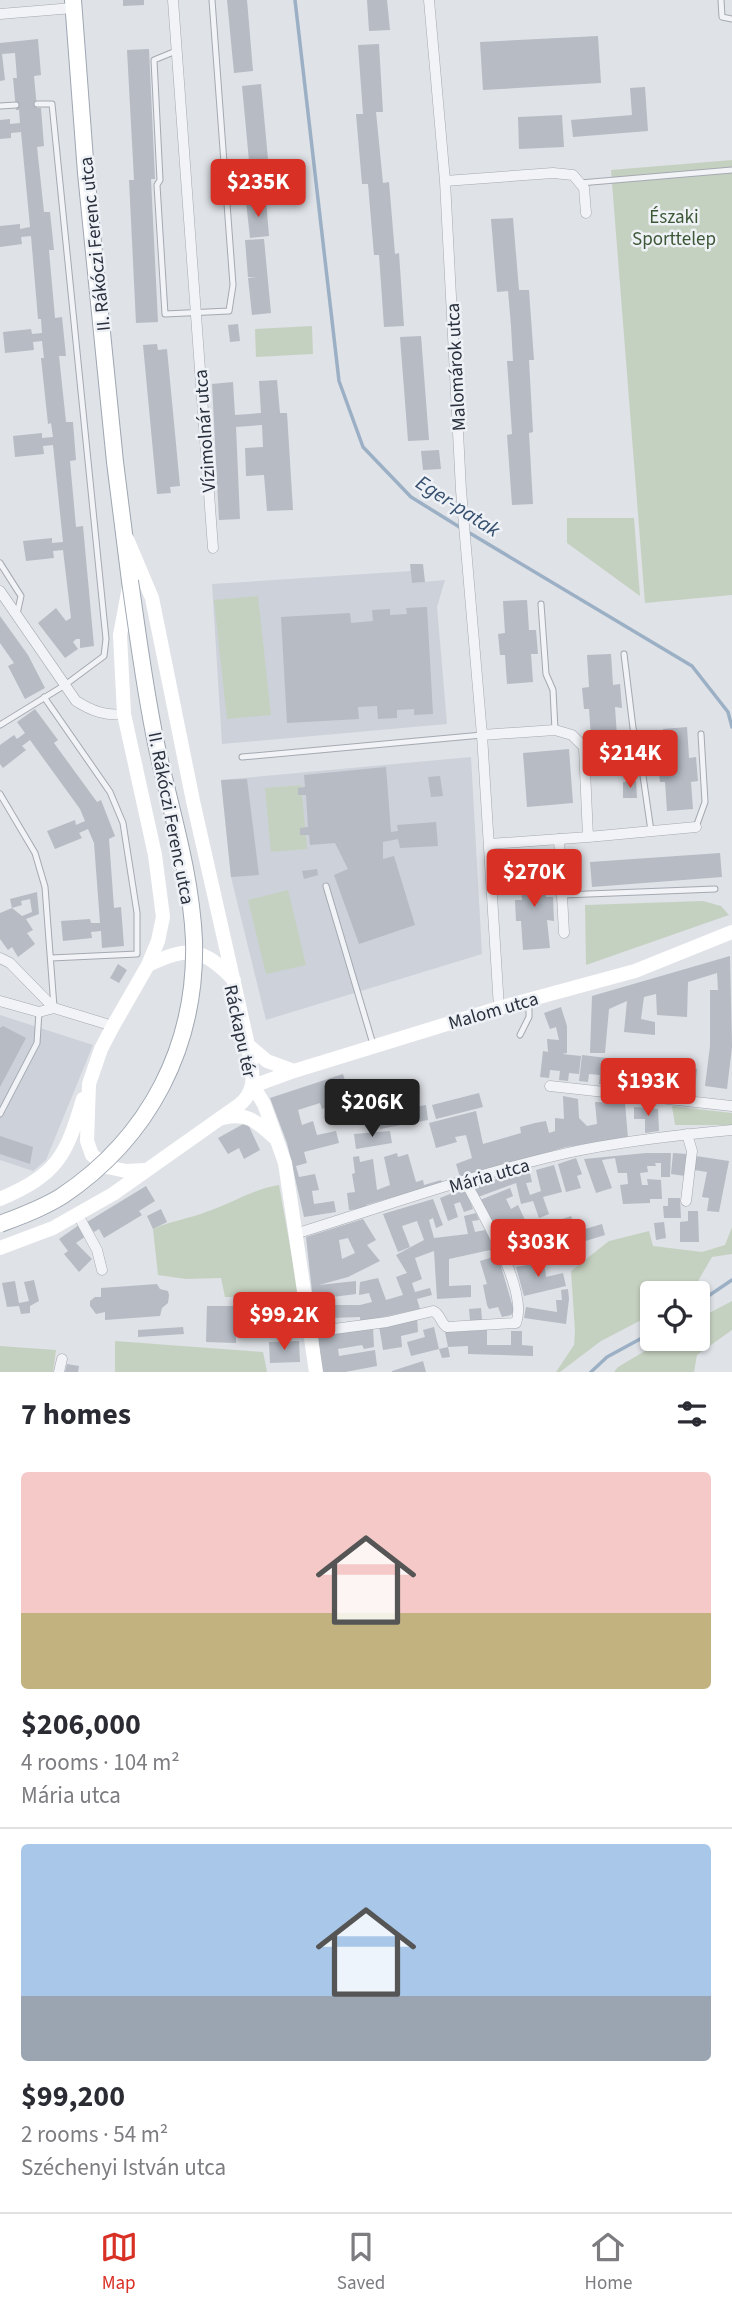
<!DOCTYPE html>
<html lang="en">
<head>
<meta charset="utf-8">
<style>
  :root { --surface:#fff; --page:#f2f2f3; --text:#2b2b33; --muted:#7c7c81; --line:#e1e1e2; --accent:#d93025 }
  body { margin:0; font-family:"Source Sans 3",sans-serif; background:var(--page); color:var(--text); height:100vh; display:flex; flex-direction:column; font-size:26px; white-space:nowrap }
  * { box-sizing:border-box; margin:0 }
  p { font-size:23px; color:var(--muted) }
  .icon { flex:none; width:38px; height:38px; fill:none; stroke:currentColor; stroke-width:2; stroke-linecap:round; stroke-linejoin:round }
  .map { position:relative; height:1372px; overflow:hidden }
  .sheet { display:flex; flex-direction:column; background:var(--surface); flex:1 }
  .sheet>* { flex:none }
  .buttons { position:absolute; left:640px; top:1281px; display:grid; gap:14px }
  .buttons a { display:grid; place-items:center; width:70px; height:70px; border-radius:7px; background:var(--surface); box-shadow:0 2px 5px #0004; font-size:35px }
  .price { position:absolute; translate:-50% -60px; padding:0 16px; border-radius:7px; background:var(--accent); color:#fff; font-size:23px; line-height:46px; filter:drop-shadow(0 2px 4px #0008) }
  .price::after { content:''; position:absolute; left:50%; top:42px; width:21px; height:16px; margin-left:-10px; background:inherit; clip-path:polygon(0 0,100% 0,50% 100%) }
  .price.current { background:#222; color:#fff }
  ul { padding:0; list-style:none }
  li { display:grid; align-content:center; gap:14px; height:371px; padding:0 21px }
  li+li { border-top:2px solid var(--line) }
  li span { display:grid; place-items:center; height:217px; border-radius:7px; color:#555 }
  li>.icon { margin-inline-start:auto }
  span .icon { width:126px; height:126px; fill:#fffc; stroke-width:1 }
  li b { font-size:30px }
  h2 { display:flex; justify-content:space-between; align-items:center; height:84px; padding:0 21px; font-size:30px }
  .menu { display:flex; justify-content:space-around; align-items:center; height:98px; border-top:2px solid var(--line); background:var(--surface); font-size:19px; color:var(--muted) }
  .menu a { display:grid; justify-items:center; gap:4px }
  .menu .current { color:var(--accent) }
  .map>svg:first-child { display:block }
  .built { fill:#cdd1d9 }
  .green { fill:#c5d1c0 }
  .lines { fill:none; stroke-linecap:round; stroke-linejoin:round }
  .stream { stroke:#9cb0c5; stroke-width:3.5 }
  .building { fill:#b6bbc4; fill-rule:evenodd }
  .lane-casing { stroke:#a5a9b1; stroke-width:7 }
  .street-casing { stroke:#a5a9b1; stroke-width:11 }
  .primary-casing { stroke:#9fa7b2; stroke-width:18 }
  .lane { stroke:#f1f3f6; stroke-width:5 }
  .street { stroke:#f1f3f6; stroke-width:10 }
  .secondary { stroke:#fff; stroke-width:14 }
  .primary { stroke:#fff; stroke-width:16 }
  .primary-bridge-casing { stroke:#9fa7b2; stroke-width:18; stroke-linecap:butt }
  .primary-bridge { stroke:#fff; stroke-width:16 }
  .labels { text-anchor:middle; stroke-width:5; stroke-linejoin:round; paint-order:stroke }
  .park-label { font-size:19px; fill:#3d5837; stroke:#eef1f5 }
  .street-label { font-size:19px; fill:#29303d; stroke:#eef1f5 }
  .water-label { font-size:21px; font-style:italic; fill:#354f6f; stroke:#eef1f5 }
</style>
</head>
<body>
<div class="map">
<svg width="732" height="1372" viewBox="0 0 732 1372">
  <rect width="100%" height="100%" fill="#dfe2e7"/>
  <!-- built -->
  <path class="built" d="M411,571L412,583L445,580L437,607L447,724L222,744L212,584Z
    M471,757L482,954L266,1020L231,877L221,780Z
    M0,1015L93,1045L46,1160L33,1171L0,1160Z"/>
  <!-- green -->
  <path class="green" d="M732,160V595L645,603L611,170Z
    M312,326L313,354L256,357L255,329Z
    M567,518H634L640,596L567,543Z
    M258,596L271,715L227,719L214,600Z
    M301,785L307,849L271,852L265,788Z
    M288,890L306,965L266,974L248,900Z
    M703,901L721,906L729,915L586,965L585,905Z
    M672,1106L732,1113V1125H675Z
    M279,1185L299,1296L225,1297L221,1278L186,1279L158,1275L153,1229C170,1221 188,1219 206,1212C230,1204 253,1189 279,1185Z
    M732,1227V1254L712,1257L691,1293H653V1314L601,1341L560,1372H556L574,1345L575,1331L571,1271L609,1241L649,1231L653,1246L702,1252L725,1245Z
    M732,1301V1330L697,1355L694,1372H614L618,1367L665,1339H698V1319Z
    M115,1341L263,1352L267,1372H115Z
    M0,1346L56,1350L53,1372H0Z"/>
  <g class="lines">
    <!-- stream -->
    <path class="stream" d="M295,0L339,381L363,447L411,497L461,528
      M468,532L692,666L728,712L732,727
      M698,1303L732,1280
      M591,1372L607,1357L653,1332"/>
  </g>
  <!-- building -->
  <path class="building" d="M123,0H144V5L123,6Z
    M227,0H247L253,71L234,73Z
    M367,0H387L390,30L369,31Z
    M598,36L601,83L483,90L480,42Z
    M38,39L41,75L34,76L37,108H41L44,146L37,147L44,212H50L54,250H49L55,318L62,317L66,356H59L66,422H73L76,460L70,461L76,527L83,526L94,646L80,648V639H76L73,642L78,649L65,658L38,623L56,608L66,621L71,618L63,550L53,551L54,558L26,561L23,541L52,538V543L63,542L53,445L43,446L44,454L15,457L13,436L42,433V438L53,437L51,423L48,424L41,358H44L42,341L33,342L34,350L5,353L3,332L31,329L32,334L42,333L41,319H38L31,236L21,237L22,244L0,247V226L20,224V229L30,227L21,132L11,133V138L0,139V120L10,119V124L20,123L19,110H16L13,78H17L15,53L2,54L5,80L0,81V43Z
    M379,44L383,112H376L383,183L389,182L395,254L399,253L404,326L384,327L379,255H374L368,184H362L356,114H363L358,45Z
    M149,49L155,179H151L158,322L136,323L129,180H134L127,50Z
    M261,84L268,159H262L266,197L247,199L243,162L249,161L242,86Z
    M645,87L648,131L573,137L571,120L632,115L630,88Z
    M562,115L564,147L519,149L518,117Z
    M266,200L269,236L250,238L246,201Z
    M513,218L519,290H529L534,360H529L533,432L529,433L533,504L512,505L507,435L512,434L507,361H513L511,326L508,291L497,292L491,219Z
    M264,239L271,313L252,315L248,278L257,277H248L245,240Z
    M238,324L240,341L230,342L228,325Z
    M421,336L429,440L408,441L400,337Z
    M157,344L158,350L167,349L180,486L170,487L171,493L157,494L143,345Z
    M277,380L280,413H287L293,510L267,511L264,475L246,476L245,448L263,447L262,425L236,427L240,519L219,520L212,384L233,382L235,415L261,413L259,381Z
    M439,450L441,469L423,470L421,451Z
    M410,564H423L425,582L412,583Z
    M527,600L529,630H536L538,654H531L533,682L507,684L505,655H500L498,634L505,633L503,601Z
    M427,607L433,714L414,715V709L397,710V718L378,719L377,706L358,707L359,719L287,723L281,617L350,613L351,623L373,621L372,610L390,609V615L407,614L406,608Z
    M0,616L28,655L45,688L25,699L8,666L14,663L0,643Z
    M611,654L613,685L620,684L622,708L615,707L617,736L591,738L589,709H584L582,688L589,687L587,655Z
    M35,709L58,740L54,743L97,802L101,800L115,836L109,839L114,908L121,907L124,946L102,948L101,931L91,932L92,938L63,941L61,921L90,919L91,923H100L94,843L88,829L79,833L82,838L55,849L47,831L75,820L76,825L85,821L80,809L30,740L22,746L26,750L3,768L0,764V745L14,735L17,739L25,733L17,722Z
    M687,727L689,758L696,757L698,781L691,782L693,809L667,811L665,782H660L658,761H665L663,729Z
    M569,749L573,803L527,807L523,753Z
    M386,767L391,832L398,831L397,825L436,822L438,846L400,848L398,839L383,842V859L394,856L415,925L359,944L334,875L348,869L335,843L310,845L309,835H300V828L308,827L306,795H298V788L305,787L304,775Z
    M440,776L443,796L431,797L428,777Z
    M247,779L259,875L231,877L221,780Z
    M636,781L637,798H623V782Z
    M720,853L722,877L592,887L590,862Z
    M544,866L546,897H553L554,921L547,920L550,948L523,950L521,921H516L515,900H522L520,868Z
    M317,869L318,875L304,879L302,871Z
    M37,892L39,914L26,919L33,930L27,933L35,944L18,957L12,947L8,950L0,939V913L12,908L10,899ZM30,899L32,912L22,916L12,908L22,905L21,901Z
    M730,956L732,1047L727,1089L705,1086L710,1046V990H718L717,973L688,982L687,1017L657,1015L656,994L644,997L641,1019L655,1022V1035L624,1032L627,1001L609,1009L605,1053H590L592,996Z
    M118,964L127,970L119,983L110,978Z
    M561,1007L567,1026V1053L562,1054L581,1056L579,1074L569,1073L568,1081L559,1080L560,1071L550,1070L549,1078L540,1077L543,1051L548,1052L547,1039L559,1040L556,1027L550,1029L544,1013Z
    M3,1026L26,1038L0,1087V1028Z
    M582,1055L697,1069L695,1087L685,1086L684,1094L675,1093L676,1085L666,1084L665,1092L655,1091L656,1083L648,1082L647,1090L638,1089L639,1081L628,1079L627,1087L618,1086L619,1078L609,1077L608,1085L599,1084L600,1075L589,1074L588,1082L579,1081Z
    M343,1074L351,1100L322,1109L320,1103L298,1110L302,1125L313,1121L317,1135L336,1131L339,1143L304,1152L307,1163L296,1166L299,1177L315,1174L319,1190L312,1191L314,1204L334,1201L336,1212L304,1217L287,1143L270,1098Z
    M479,1093L483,1107L436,1119L432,1105Z
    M563,1096L578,1099L579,1118L587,1126L597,1124L595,1102L625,1103L628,1138L566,1147L460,1177L456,1164L472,1158L466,1135L455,1137L457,1142L436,1148L429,1123L476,1111L483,1144L521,1133L520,1127L535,1123L546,1121L549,1133L555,1131V1118L564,1119Z
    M426,1105L428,1120L380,1129L377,1114Z
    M634,1107L658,1109L659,1131L645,1133V1119H634Z
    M247,1122L260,1150L244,1159L239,1148L228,1154L218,1138Z
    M390,1131L392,1143L356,1149L354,1134Z
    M0,1136L33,1147L30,1164L0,1154Z
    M397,1153L398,1157L408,1154L416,1182L423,1180L424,1185L441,1180L442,1183L366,1205V1208L349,1210L347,1193L355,1192L352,1174L355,1173L353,1157L359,1156L360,1162L373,1159L377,1190L390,1185L384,1157Z
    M646,1153H671L670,1177H661V1163H655L656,1166H647L648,1172L640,1173L642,1185H648L647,1179L661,1180L662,1199H650V1203L623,1204L620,1185L628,1184L627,1173H618L615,1158L602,1160L612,1188L596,1193L584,1159Z
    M673,1153L687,1154L685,1176L671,1174Z
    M696,1156L729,1161L719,1212L707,1211L709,1198L702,1197L707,1172L694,1170Z
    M576,1158L582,1174L577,1176L581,1188L566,1192L558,1164Z
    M554,1165L562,1192L543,1197L549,1214L539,1218L533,1201L521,1204L516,1183L478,1197L474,1186L529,1169L532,1182L526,1183L530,1195L541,1191L536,1170Z
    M146,1186L155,1201L139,1211L142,1215L104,1238L99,1229L94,1232L87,1222Z
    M465,1188L473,1209L464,1212L460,1202L454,1204L458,1217L448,1221L440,1198Z
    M510,1188L513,1196L506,1199L511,1209L518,1205L525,1220L497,1233L480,1200Z
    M668,1198H680L681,1218H664L663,1206H668Z
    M433,1199L443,1225L436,1228L433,1218L429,1220L434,1238L468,1234L464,1216L476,1213L479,1220L472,1221L475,1232L485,1230L498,1256L514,1311L511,1315L502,1317L498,1307L489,1309L487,1305L483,1285L487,1284L480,1261L493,1257L490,1250L449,1259V1286L471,1285V1297L437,1299L434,1251L415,1258L422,1279L412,1283L415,1292L430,1288L432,1295L417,1299L420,1309L360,1322V1317L330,1318L331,1326L316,1327L306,1237L363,1219L376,1240L367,1245L380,1261L348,1277L319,1285L356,1281V1294L325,1298L326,1305H360L372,1302L369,1293L359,1295L360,1282L378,1278L386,1300L403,1295L396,1277L407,1273L396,1255L424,1240L417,1221L402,1226L410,1247L398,1252L383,1214ZM348,1238L355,1253L342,1259L339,1240Z
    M161,1209L167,1222L153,1229L147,1216Z
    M688,1211H698L699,1242H680V1222L688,1221Z
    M571,1216L576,1230L568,1233L572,1242L515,1264L509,1250L502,1238L517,1232L521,1245L555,1232L551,1223Z
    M664,1222L666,1238L656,1240L654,1223Z
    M602,1224L605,1235L582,1242L578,1231Z
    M79,1225L86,1236L76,1243L92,1259L79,1272L64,1254L68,1251L59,1239Z
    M544,1262L546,1277L563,1273L566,1286L524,1296L516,1267Z
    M34,1280L39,1301L30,1306V1313L21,1314L19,1306L7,1307L2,1283L15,1281L19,1303L29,1301L24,1282Z
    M157,1284L160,1289L168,1291L169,1295L168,1303L162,1308L160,1316L105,1320V1312L96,1314L90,1306V1301L95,1297H101V1288Z
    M568,1289L569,1299L566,1324L524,1318L526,1307L557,1312L556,1300H562L561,1290Z
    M207,1306H236V1343L206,1342Z
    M481,1308L482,1320L470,1321L469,1309Z
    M417,1317L418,1332L401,1336L402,1347L383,1350L379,1326Z
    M183,1327L184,1334L138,1337V1330Z
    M373,1327L374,1347L364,1349L362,1345L338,1349L339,1356L375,1350L377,1366L345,1372H322L318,1336Z
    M434,1327L439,1349L411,1356L407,1342L425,1337L423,1330Z
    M487,1330V1345H511V1331H522V1345L533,1346V1356L468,1354V1346L448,1347L445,1332Z
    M299,1341L300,1362L270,1363L269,1342Z
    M448,1347L450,1357L442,1358L439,1349Z
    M423,1361L426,1372H392V1371Z
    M67,1364L79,1366L78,1372H65Z"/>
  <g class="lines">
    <defs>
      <path id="lane" d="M721,0L722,17L732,19
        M176,51L154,60L160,180L157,185L165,314L229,311L233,285L212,0
        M0,106L16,105
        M580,183L732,170
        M0,563L21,596L17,614
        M541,604L546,674L553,690L555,730
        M624,654L633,728L639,748
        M44,697L110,792L123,823L137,913V954L51,958
        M0,725L65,685L104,656L106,639L52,104H37
        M584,747L639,748L651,831
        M242,757L482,735
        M0,794L35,853L45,887L54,1007
        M696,827L705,802L701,734
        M326,886L373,1044
        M563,895L715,889
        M520,1035L529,1017V1002
        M0,1114L37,1043L39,1012"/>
      <path id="street" d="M173,0L213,548
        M429,0L445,181L461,490L482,735L499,1008
        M0,14L73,8
        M445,181L553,173L573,175L584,188L586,213
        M0,591L76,701C92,711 105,716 124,714
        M482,735L555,730L572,735L584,747L588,837L489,844
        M588,837L696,827
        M559,839L564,933
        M0,958L10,963L54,1008L113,1026
        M0,1001L39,1012L54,1008
        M550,1086L732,1106
        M686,1201L692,1151L687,1134
        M78,1215L97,1250L102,1270
        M295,1234C385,1206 475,1174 567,1153C621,1141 677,1135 732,1130
        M311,1332L387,1322L433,1311C441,1314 440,1323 447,1327L516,1323C529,1291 481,1211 465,1181
        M59,1372L62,1359"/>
      <path id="primary" d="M73,0L86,173L115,462L130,581"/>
    </defs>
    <!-- lane casing -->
    <use href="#lane" class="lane-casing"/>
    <!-- street casing -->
    <use href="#street" class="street-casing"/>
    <!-- primary casing -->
    <use href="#primary" class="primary-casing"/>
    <!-- lane -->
    <use href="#lane" class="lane"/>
    <!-- street -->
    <use href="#street" class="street"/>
    <!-- secondary -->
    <path class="secondary" d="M129,587L120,635L124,714L155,855L163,917L158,941L148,965L113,1026L101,1049L89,1084L87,1141L92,1155L107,1167L126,1171L145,1170
      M148,965C188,946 203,947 234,980
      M248,1045L267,1061L294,1071
      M253,1086L294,1071L499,1008L635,971L732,932
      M253,1086L264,1104L285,1163L316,1372
      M223,1118C248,1112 257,1122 275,1138
      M0,1199C58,1174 66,1156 83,1099
      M0,1248L53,1228L113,1194L239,1105C260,1088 251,1069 248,1045L193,801L152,598L127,539"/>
    <!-- primary -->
    <use href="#primary" class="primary"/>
    <defs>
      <path id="primary-bridge" d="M0,1224C21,1216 43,1208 62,1196C150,1137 197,1045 194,940C191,874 171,811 157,748C145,692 138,636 130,581"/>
    </defs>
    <!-- primary-bridge casing -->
    <use href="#primary-bridge" class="primary-bridge-casing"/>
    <!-- primary-bridge -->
    <use href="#primary-bridge" class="primary-bridge"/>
  </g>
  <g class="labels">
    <!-- park labels -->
    <g class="park-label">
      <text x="674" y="223">Északi<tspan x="674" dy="22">Sporttelep</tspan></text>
    </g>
    <!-- street labels -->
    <g class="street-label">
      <text transform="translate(94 244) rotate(-96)" y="7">II. Rákóczi Ferenc utca</text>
      <text transform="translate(455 367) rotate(-93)" y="7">Malomárok utca</text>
      <text transform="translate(204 431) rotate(-94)" y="7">Vízimolnár utca</text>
      <text transform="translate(172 818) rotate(79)" y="7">II. Rákóczi Ferenc utca</text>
      <text transform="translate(493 1010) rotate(-16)" y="7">Malom utca</text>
      <text transform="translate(241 1031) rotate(78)" y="7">Ráckapu tér</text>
      <text transform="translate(489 1175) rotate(-16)" y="7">Mária utca</text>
    </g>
    <!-- water labels -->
    <g class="water-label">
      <text transform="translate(458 506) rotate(33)" y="7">Eger-patak</text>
    </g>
  </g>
</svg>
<div class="buttons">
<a><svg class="icon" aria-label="locate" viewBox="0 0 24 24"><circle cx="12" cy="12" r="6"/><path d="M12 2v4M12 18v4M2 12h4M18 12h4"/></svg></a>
</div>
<b class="price" style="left:258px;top:219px">$235K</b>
<b class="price" style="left:630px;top:790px">$214K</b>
<b class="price" style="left:534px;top:909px">$270K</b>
<b class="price" style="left:648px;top:1118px">$193K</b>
<b class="price current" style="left:372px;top:1139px">$206K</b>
<b class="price" style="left:538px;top:1279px">$303K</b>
<b class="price" style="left:284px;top:1352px">$99.2K</b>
</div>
<section class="sheet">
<h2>7 homes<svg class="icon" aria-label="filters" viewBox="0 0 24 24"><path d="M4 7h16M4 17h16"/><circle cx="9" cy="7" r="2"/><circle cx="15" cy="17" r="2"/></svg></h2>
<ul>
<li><span style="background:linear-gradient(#f6c9c9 65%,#c2b280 0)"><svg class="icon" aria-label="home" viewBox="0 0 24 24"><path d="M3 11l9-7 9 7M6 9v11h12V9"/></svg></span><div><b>$206,000</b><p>4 rooms · 104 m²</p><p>Mária utca</p></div></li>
<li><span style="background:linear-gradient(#a9c7e8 70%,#9aa5b1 0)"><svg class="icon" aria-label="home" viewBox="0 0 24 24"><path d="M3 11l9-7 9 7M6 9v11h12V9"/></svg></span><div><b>$99,200</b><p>2 rooms · 54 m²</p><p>Széchenyi István utca</p></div></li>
</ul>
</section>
<nav class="menu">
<a class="current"><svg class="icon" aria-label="map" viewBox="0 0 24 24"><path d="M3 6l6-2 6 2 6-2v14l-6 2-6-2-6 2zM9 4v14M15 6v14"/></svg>Map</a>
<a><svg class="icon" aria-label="saved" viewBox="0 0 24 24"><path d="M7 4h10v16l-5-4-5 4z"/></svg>Saved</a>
<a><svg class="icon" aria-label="home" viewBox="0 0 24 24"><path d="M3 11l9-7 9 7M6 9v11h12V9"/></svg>Home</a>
</nav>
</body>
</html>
